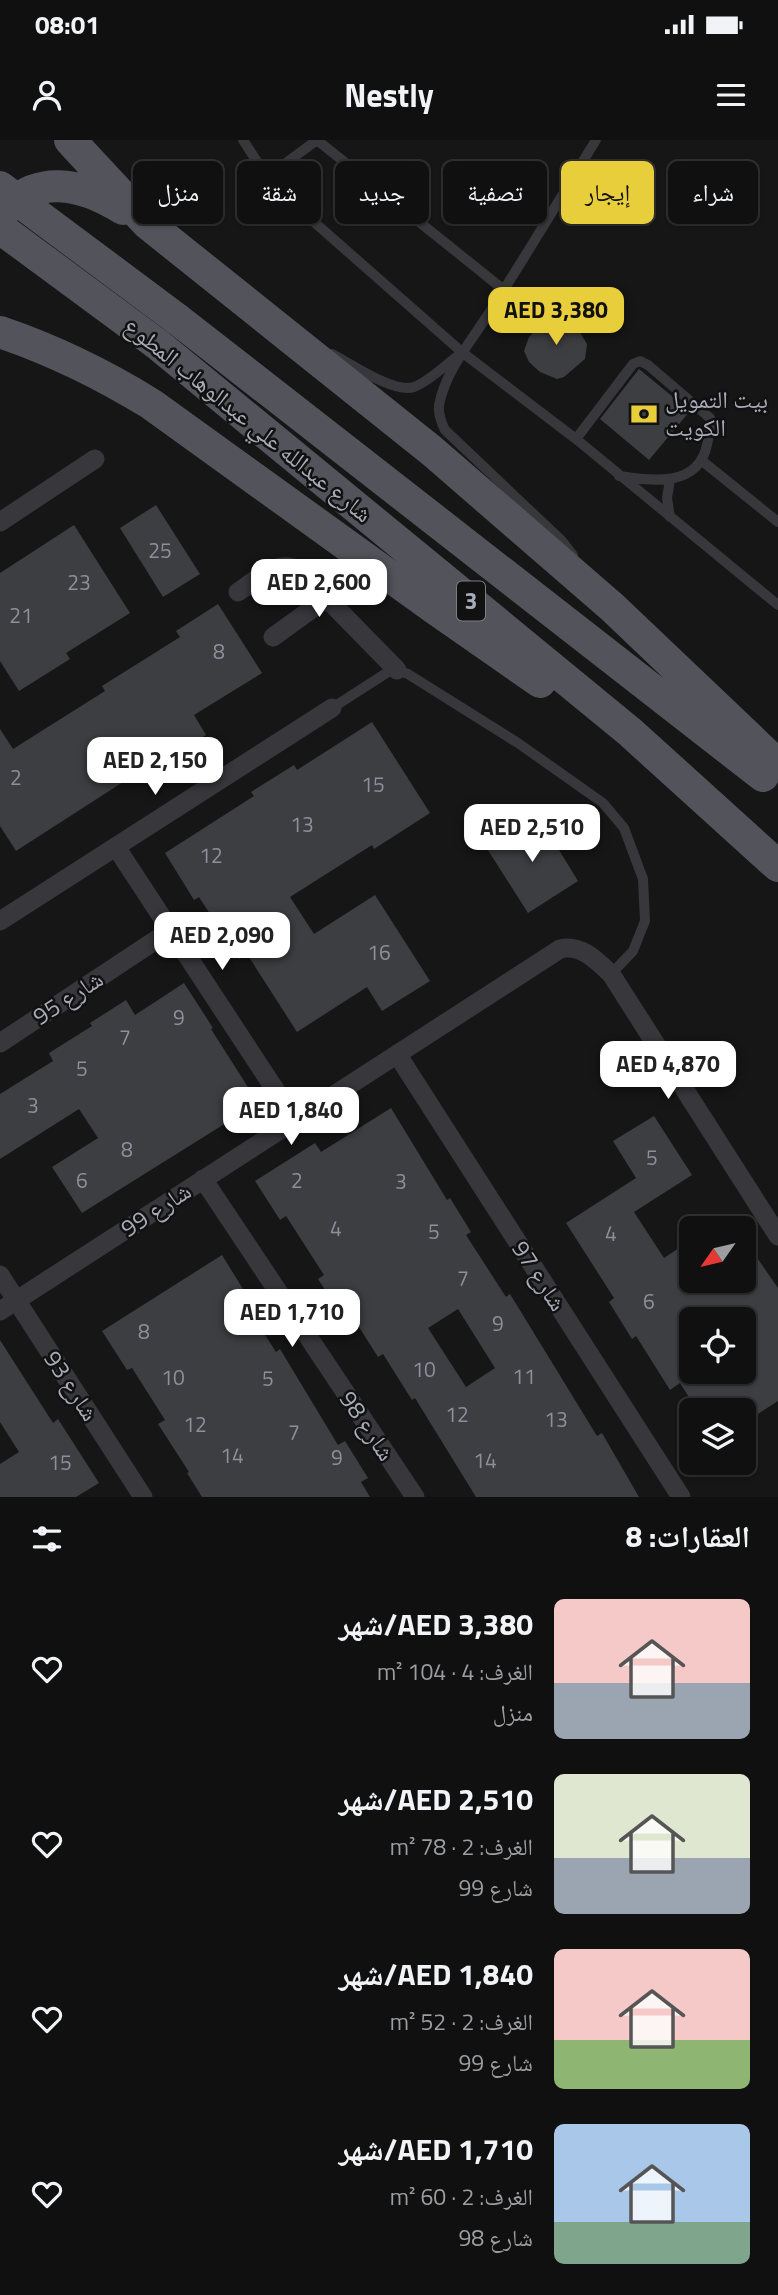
<!DOCTYPE html>
<html lang="ar">
<head>
<meta charset="utf-8">
<style>
  :root { --surface:#101011; --page:#1e1e1f; --text:#f1f3f6; --muted:#9c9d9f; --line:#303031; --accent:#e9ce3c }
  body { margin:0; font-family:"Titillium Web","Noto Naskh Arabic",sans-serif; background:var(--page); color:var(--text); direction:rtl; height:100vh; display:flex; flex-direction:column; font-size:26px; white-space:nowrap }
  * { box-sizing:border-box; margin:0 }
  p { font-size:23px; color:var(--muted) }
  .icon { flex:none; width:38px; height:38px; fill:none; stroke:currentColor; stroke-width:2; stroke-linecap:round; stroke-linejoin:round }
  .map { position:relative; height:1357px; overflow:hidden; direction:ltr }
  .details { display:flex; flex-direction:column; background:var(--surface); flex:1 }
  .details>* { flex:none }
  .guide { position:absolute; left:21px; top:21px; width:737px; height:63px; direction:rtl; display:flex; gap:14px }
  .needle { width:46px; rotate:236deg }
  .controls { position:absolute; left:679px; top:1076px; display:grid; gap:14px }
  .controls a { display:grid; place-items:center; width:77px; height:77px; border-radius:10px; background:var(--surface); box-shadow:0 2px 5px #0004,0 0 0 2px var(--line); font-size:35px }
  .price { position:absolute; translate:-50% -60px; padding:0 16px; border-radius:14px; background:#fff; color:#222; font-size:23px; line-height:46px; filter:drop-shadow(0 2px 4px #0008) }
  .price::after { content:''; position:absolute; left:50%; top:42px; width:21px; height:16px; margin-left:-10px; background:inherit; clip-path:polygon(0 0,100% 0,50% 100%) }
  .price.active { background:var(--accent); color:#111 }
  ul { padding:0; list-style:none }
  li { display:flex; align-items:center; gap:21px; height:175px; padding:0 28px }
  li span { display:grid; place-items:center; flex:none; width:196px; height:140px; border-radius:10px; color:#555 }
  li>.icon { margin-inline-start:auto }
  span .icon { width:84px; height:84px; fill:#fffc; stroke-width:1 }
  li b { font-size:30px }
  h2 { display:flex; justify-content:space-between; align-items:center; height:84px; padding:0 28px; font-size:30px }
  .chip { padding:0 24px; border-radius:10px; background:var(--surface); box-shadow:0 2px 5px #0004,0 0 0 2px var(--line); font-size:24px; line-height:63px }
  .chip.active { background:var(--accent); color:#111 }
  .status { display:flex; justify-content:space-between; align-items:center; height:49px; padding:0 35px; background:var(--surface); direction:ltr }
  .status svg { height:19px; fill:currentColor }
  header { display:flex; justify-content:space-between; align-items:center; height:91px; padding:0 28px; background:var(--surface); font-size:32px; font-weight:700 }
  .map>svg:first-child { display:block }
  .building { fill:#3d3e41; fill-rule:evenodd }
  .lines { fill:none; stroke-linecap:round; stroke-linejoin:round }
  .lane { stroke:#37373c; stroke-width:10 }
  .street { stroke:#37373c; stroke-width:19 }
  .primary { stroke:#53535b; stroke-width:32 }
  .primary-bridge { stroke:#53535b; stroke-width:32 }
  .labels { text-anchor:middle; stroke-width:5; stroke-linejoin:round; paint-order:stroke }
  .number-label { font-size:21px; fill:#8d8f9a }
  .shield { fill:#111112; stroke:#7b7c86; stroke-width:2 }
  .shield-label { font-size:23px; font-weight:bold; fill:#a8aab7 }
  .poi-label { font-size:24px; fill:#a8aab7; stroke:#111112; text-anchor:start }
  .street-label { font-size:24px; fill:#a8aab7; stroke:#111112 }
</style>
</head>
<body>
<div class="status"><b>08:01</b><svg viewBox="0 0 49 12"><path d="M0 12V9h3v3zM5 12V6h3v6zM10 12V3h3v9zM15 12V0h3v12zM26 1h20v11H26zM47 4h2v5h-2z"/></svg></div>
<header><svg class="icon" aria-label="menu" viewBox="0 0 24 24"><path d="M4 6h16M4 12h16M4 18h16"/></svg>Nestly<svg class="icon" aria-label="person" viewBox="0 0 24 24"><circle cx="12" cy="8" r="4"/><path d="M4 21q1-7 8-7t8 7"/></svg></header>
<div class="map">
<svg width="778" height="1357" viewBox="0 0 778 1357">
  <rect width="100%" height="100%" fill="#161617"/>
  <!-- building -->
  <path class="building" d="M554,173L571,178L587,204L585,219L564,237L557,239L540,232L529,222L524,211L529,197L548,176Z
    M639,229L690,271L649,320L600,279Z
    M156,365L200,434L163,457L120,388Z
    M74,385L130,473L66,513L70,519L19,551L0,521V433Z
    M218,464L262,533L194,575L206,595L154,628L151,624L16,711L0,686V589L13,609L105,551L102,546L180,497L176,491Z
    M372,582L430,673L374,709L372,705L290,757L314,794L375,755L430,841L382,871L367,847L297,892L247,814L239,819L199,757L194,760L165,713L254,656L251,652L294,625L297,630Z
    M537,674L578,741L528,773L486,707Z
    M184,843L213,888L211,889L258,963L82,1073L52,1027L98,998L79,969L0,1019V954L53,921L49,913L92,886L90,883L126,860L135,875Z
    M391,968L447,1060L450,1058L471,1092L466,1095L506,1157L510,1154L597,1296L602,1293L639,1357H476L415,1258L412,1260L383,1214L378,1217L347,1168L340,1173L318,1139L324,1135L286,1076L280,1080L255,1041L315,1003L321,1012ZM458,1169L495,1228L466,1247L428,1188Z
    M654,976L692,1035L634,1072L664,1118L691,1100V1141H744V1099L778,1148V1261L744,1283V1270H697L680,1243L670,1250L636,1196L632,1199L609,1162L614,1158L566,1083L636,1038L613,1001ZM691,1180H744V1232H691Z
    M222,1115L243,1149L238,1153L276,1212L280,1209L338,1305L345,1301L368,1338L361,1342L370,1357H202L187,1333L189,1332L158,1284L165,1280L132,1228L127,1230L102,1191Z
    M0,1200L53,1283L58,1279L99,1343L76,1357H0V1324L19,1312L0,1282Z"/>
  <g class="lines">
    <!-- lane -->
    <path class="lane" d="M243,0L267,37L281,53L463,213L576,299L778,465
      M317,0L504,150
      M267,37L317,0
      M332,214C350,223 394,254 414,247C430,241 445,225 459,215
      M576,299L633,224L640,221L648,225L710,278C711,287 709,296 707,305C698,348 651,341 619,336
      M701,320L778,382
      M670,377L667,358L670,340
      M573,415L562,401L445,290C441,282 438,274 439,265C446,229 473,199 491,170C527,114 561,57 596,0
      M332,568L388,532L397,530L408,534L518,603L603,663L624,688L643,739L645,781L633,811L611,834"/>
    <!-- street -->
    <path class="street" d="M0,382L95,319
      M238,452C257,440 281,414 303,434L397,530
      M273,497L327,458
      M116,707L295,980
      M0,781L332,568
      M0,903L171,790
      M397,914L681,1357
      M203,1039L415,1357
      M0,1135L143,1357
      M0,1171L560,809C581,804 596,820 611,834L778,1096"/>
    <!-- primary -->
    <path class="primary" d="M70,0L148,84L432,311L612,467L778,625
      M0,76C35,32 81,43 123,69
      M0,88L157,204L630,592L778,726
      M177,179L763,636
      M0,192C53,210 104,235 151,264L434,468L540,542"/>
    <!-- primary-bridge -->
    <path class="primary-bridge" d="M0,47L177,179"/>
  </g>
  <!-- icons -->
  <defs>
    <symbol id="bank-bare" viewBox="-9 -9 18 18"><path d="M-6-4H6V4H-6ZM0-2.3a2.3 2.3 0 1 0 0 4.6a2.3 2.3 0 1 0 0-4.6Z" fill="#e9ce3c" stroke="#111112" stroke-width="2.5" paint-order="stroke"/></symbol>
  </defs>
  <g fill-rule="evenodd">
    <use href="#bank-bare" x="625" y="255" width="38" height="38"/>
  </g>
  <g class="labels">
    <!-- number labels -->
    <g class="number-label">
      <text x="160" y="418">25</text>
      <text x="79" y="450">23</text>
      <text x="21" y="483">21</text>
      <text x="219" y="519">8</text>
      <text x="16" y="645">2</text>
      <text x="373" y="652">15</text>
      <text x="302" y="692">13</text>
      <text x="211" y="723">12</text>
      <text x="379" y="820">16</text>
      <text x="179" y="885">9</text>
      <text x="125" y="905">7</text>
      <text x="82" y="936">5</text>
      <text x="33" y="973">3</text>
      <text x="127" y="1017">8</text>
      <text x="652" y="1025">5</text>
      <text x="82" y="1048">6</text>
      <text x="297" y="1048">2</text>
      <text x="401" y="1049">3</text>
      <text x="336" y="1096">4</text>
      <text x="434" y="1099">5</text>
      <text x="611" y="1101">4</text>
      <text x="463" y="1146">7</text>
      <text x="649" y="1169">6</text>
      <text x="498" y="1191">9</text>
      <text x="144" y="1199">8</text>
      <text x="424" y="1237">10</text>
      <text x="524" y="1244">11</text>
      <text x="173" y="1245">10</text>
      <text x="268" y="1246">5</text>
      <text x="457" y="1282">12</text>
      <text x="556" y="1287">13</text>
      <text x="195" y="1292">12</text>
      <text x="294" y="1300">7</text>
      <text x="232" y="1323">14</text>
      <text x="337" y="1325">9</text>
      <text x="485" y="1328">14</text>
      <text x="60" y="1330">15</text>
    </g>
    <!-- shield labels -->
    <rect class="shield" x="457" y="441.5" width="28" height="39" rx="5"/>
    <g class="shield-label">
      <text x="471" y="469">3</text>
    </g>
    <!-- poi labels -->
    <g class="poi-label">
      <text x="665" y="268">بيت التمويل<tspan x="665" dy="28">الكويت</tspan></text>
    </g>
    <!-- street labels -->
    <g class="street-label">
      <text transform="translate(248 280) rotate(39)" y="8">شارع عبدالله علي عبدالوهاب المطوع</text>
      <text transform="translate(68 858) rotate(-33)" y="8">شارع 95</text>
      <text transform="translate(156 1070) rotate(-33)" y="8">شارع 99</text>
      <text transform="translate(539 1136) rotate(57)" y="8">شارع 97</text>
      <text transform="translate(71 1246) rotate(57)" y="8">شارع 93</text>
      <text transform="translate(367 1286) rotate(56)" y="8">شارع 98</text>
    </g>
  </g>
</svg>
<div class="controls">
<a><svg class="needle" viewBox="-14 -14 28 28"><path d="M0-13l5 13h-10z" fill="#e53935"/><path d="M0 13l5-13h-10z" fill="#9c9d9f"/></svg></a>
<a><svg class="icon" aria-label="locate" viewBox="0 0 24 24"><circle cx="12" cy="12" r="6"/><path d="M12 2v4M12 18v4M2 12h4M18 12h4"/></svg></a>
<a><svg class="icon" aria-label="layers" viewBox="0 0 24 24"><path d="M12 4l9 5-9 5-9-5zM3 14l9 5 9-5"/></svg></a>
</div>
<b class="price active" style="left:556px;top:207px">AED 3,380</b>
<b class="price" style="left:319px;top:479px">AED 2,600</b>
<b class="price" style="left:155px;top:657px">AED 2,150</b>
<b class="price" style="left:532px;top:724px">AED 2,510</b>
<b class="price" style="left:222px;top:832px">AED 2,090</b>
<b class="price" style="left:668px;top:961px">AED 4,870</b>
<b class="price" style="left:291px;top:1007px">AED 1,840</b>
<b class="price" style="left:292px;top:1209px">AED 1,710</b>
<div class="guide">
<a class="chip">شراء</a>
<a class="chip active">إيجار</a>
<a class="chip">تصفية</a>
<a class="chip">جديد</a>
<a class="chip">شقة</a>
<a class="chip">منزل</a>
</div>
</div>
<section class="details">
<h2>العقارات: 8<svg class="icon" aria-label="filters" viewBox="0 0 24 24"><path d="M4 7h16M4 17h16"/><circle cx="9" cy="7" r="2"/><circle cx="15" cy="17" r="2"/></svg></h2>
<ul>
<li><span style="background:linear-gradient(#f6c9c9 60%,#9aa5b1 0)"><svg class="icon" aria-label="home" viewBox="0 0 24 24"><path d="M3 11l9-7 9 7M6 9v11h12V9"/></svg></span><div><b>AED 3,380/شهر</b><p>الغرف: 4 · 104 m²</p><p>منزل</p></div><svg class="icon" aria-label="heart" viewBox="0 0 24 24"><path d="M12 20l-8-8c-3-5 5-10 8-4 3-6 11-1 8 4z"/></svg></li>
<li><span style="background:linear-gradient(#dfe7d0 60%,#9aa5b1 0)"><svg class="icon" aria-label="home" viewBox="0 0 24 24"><path d="M3 11l9-7 9 7M6 9v11h12V9"/></svg></span><div><b>AED 2,510/شهر</b><p>الغرف: 2 · 78 m²</p><p>شارع 99</p></div><svg class="icon" aria-label="heart" viewBox="0 0 24 24"><path d="M12 20l-8-8c-3-5 5-10 8-4 3-6 11-1 8 4z"/></svg></li>
<li><span style="background:linear-gradient(#f6c9c9 65%,#8fb573 0)"><svg class="icon" aria-label="home" viewBox="0 0 24 24"><path d="M3 11l9-7 9 7M6 9v11h12V9"/></svg></span><div><b>AED 1,840/شهر</b><p>الغرف: 2 · 52 m²</p><p>شارع 99</p></div><svg class="icon" aria-label="heart" viewBox="0 0 24 24"><path d="M12 20l-8-8c-3-5 5-10 8-4 3-6 11-1 8 4z"/></svg></li>
<li><span style="background:linear-gradient(#a9c7e8 70%,#7fa58c 0)"><svg class="icon" aria-label="home" viewBox="0 0 24 24"><path d="M3 11l9-7 9 7M6 9v11h12V9"/></svg></span><div><b>AED 1,710/شهر</b><p>الغرف: 2 · 60 m²</p><p>شارع 98</p></div><svg class="icon" aria-label="heart" viewBox="0 0 24 24"><path d="M12 20l-8-8c-3-5 5-10 8-4 3-6 11-1 8 4z"/></svg></li>
</ul>
</section>
</body>
</html>
